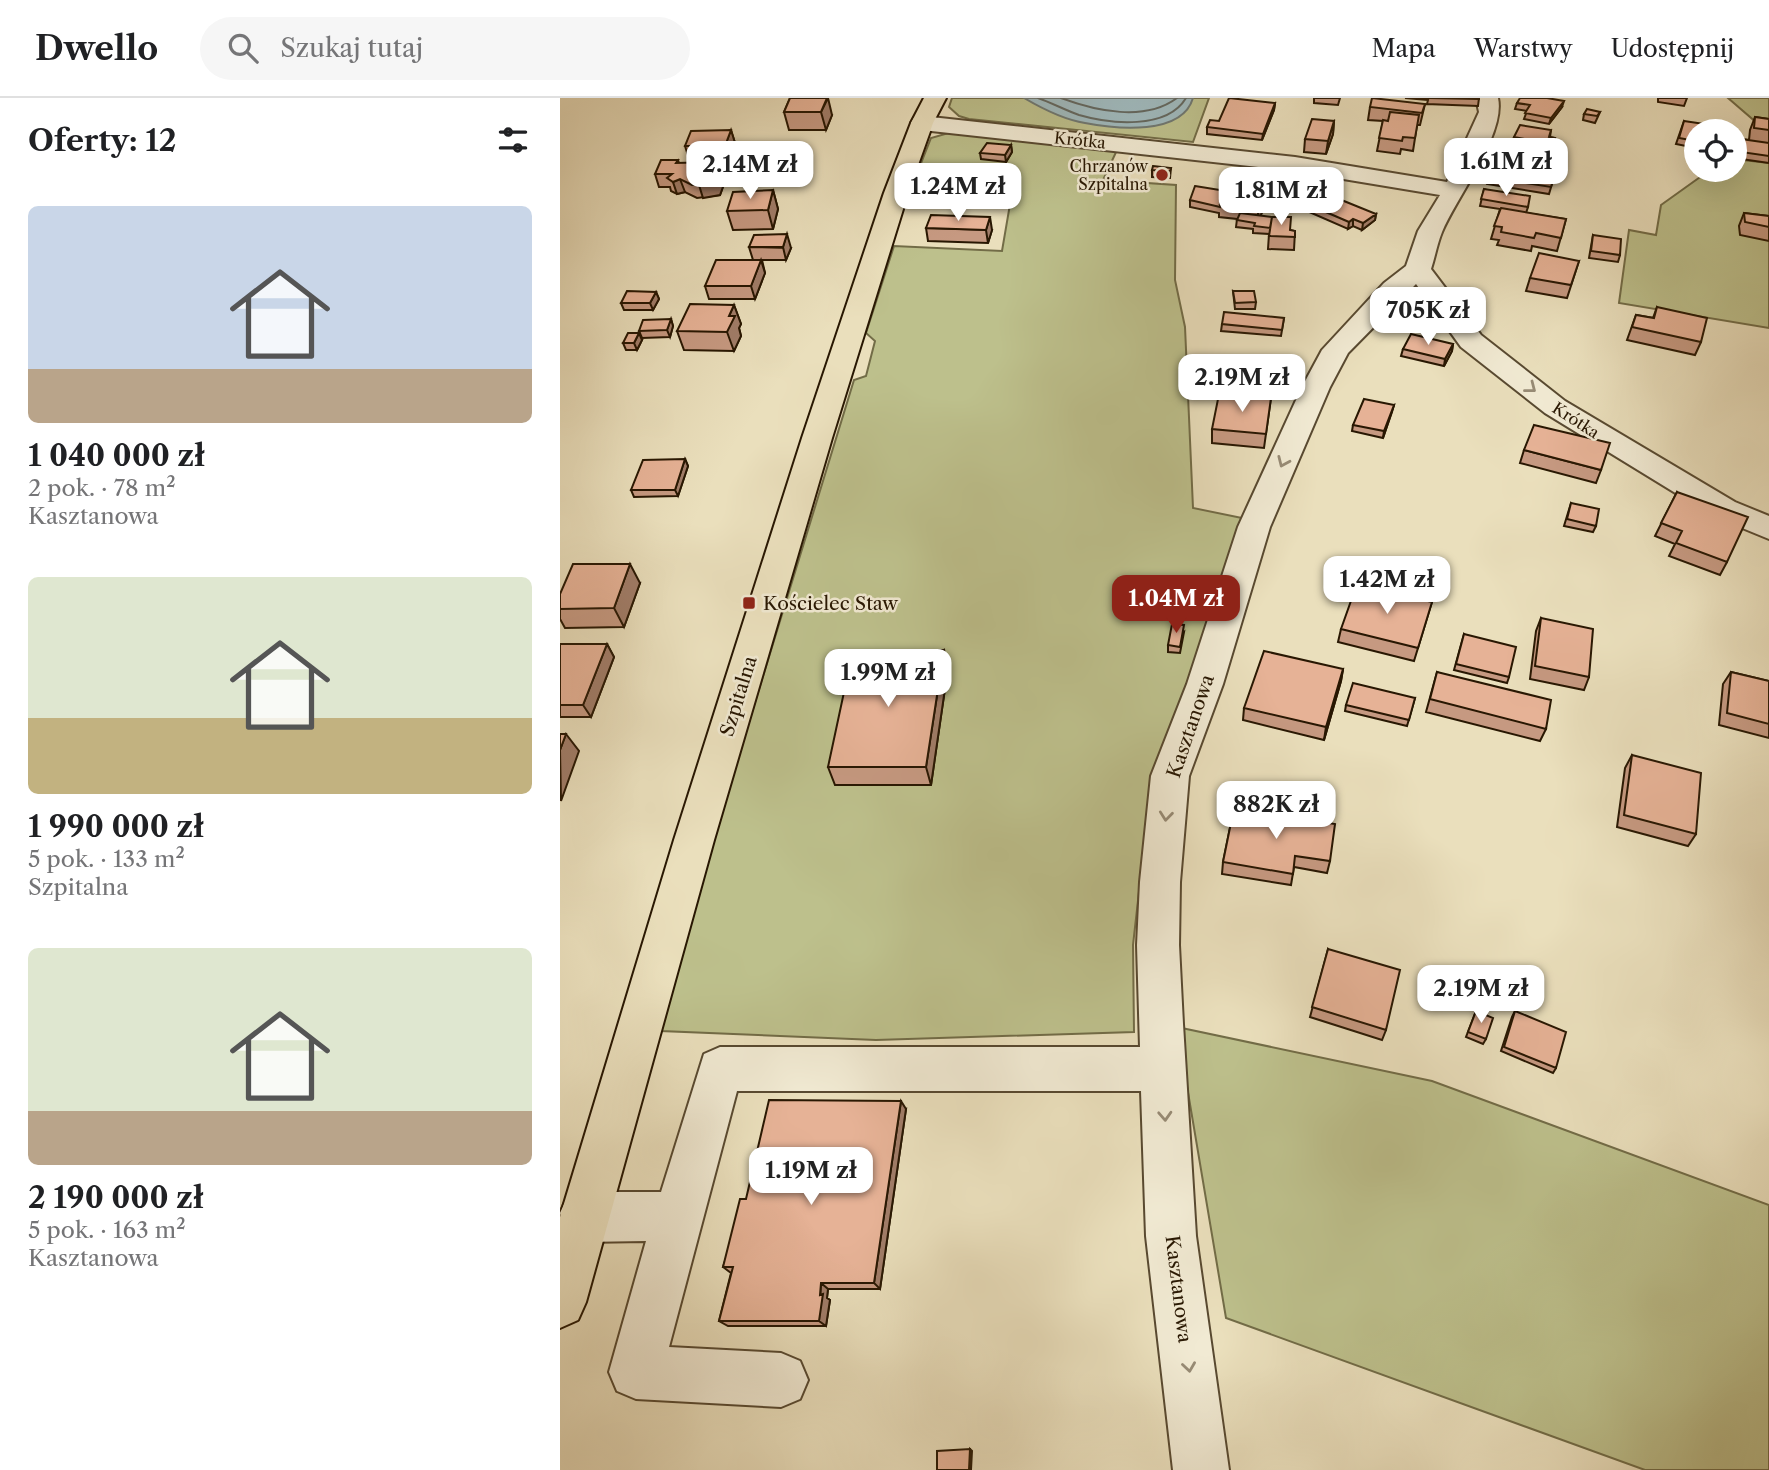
<!DOCTYPE html>
<html lang="pl">
<head>
<meta charset="utf-8">
<style>
  :root { --surface:#fff; --page:#f6f6f6; --text:#202124; --muted:#757577; --line:#e0e0e0; --accent:#8f2418 }
  body { margin:0; font-family:"Libre Caslon Text",serif; background:var(--page); color:var(--text); height:100vh; display:flex; flex-direction:column; font-size:26px; white-space:nowrap }
  * { box-sizing:border-box; margin:0 }
  p { font-size:23px; color:var(--muted) }
  .icon { flex:none; width:38px; height:38px; fill:none; stroke:currentColor; stroke-width:2; stroke-linecap:round; stroke-linejoin:round }
  .map { position:relative; flex:1; overflow:hidden }
  .drawer { display:flex; flex-direction:column; background:var(--surface); width:560px }
  .drawer>* { flex:none }
  .tools { position:absolute; left:1124px; top:21px; display:grid; gap:14px }
  .tools a { display:grid; place-items:center; width:63px; height:63px; border-radius:50%; background:var(--surface); box-shadow:0 7px 28px #0002; font-size:35px }
  .price { position:absolute; translate:-50% -60px; padding:0 16px; border-radius:14px; background:#fff; color:#222; font-size:23px; line-height:46px; filter:drop-shadow(0 2px 4px #0008) }
  .price::after { content:''; position:absolute; left:50%; top:42px; width:21px; height:16px; margin-left:-10px; background:inherit; clip-path:polygon(0 0,100% 0,50% 100%) }
  .price.current { background:var(--accent); color:#fff }
  ul { padding:0; list-style:none }
  li { display:grid; align-content:center; gap:14px; height:371px; padding:0 28px }
  li span { display:grid; place-items:center; height:217px; border-radius:10px; color:#555 }
  li>.icon { margin-inline-start:auto }
  span .icon { width:126px; height:126px; fill:#fffc; stroke-width:1 }
  li b { font-size:30px }
  h2 { display:flex; justify-content:space-between; align-items:center; height:84px; padding:0 28px; font-size:30px }
  header { display:flex; align-items:center; gap:42px; box-sizing:border-box; height:98px; padding:0 35px; background:var(--surface); border-bottom:2px solid var(--line) }
  header strong { font-size:33px }
  nav { display:flex; gap:38px; margin-inline-start:auto; font-size:24px }
  .search { width:490px; height:63px; background:var(--page); display:flex; align-items:center; gap:18px; box-sizing:border-box; padding:0 24px; border-radius:38px; color:var(--muted); font-size:26px }
  main { display:flex; flex:1; min-height:0 }
  .map>svg:first-child { display:block }
  .green { fill:#bdc08c; stroke:#726c47; stroke-width:2 }
  .water { fill:#9fb9bd; stroke:#6f7872; stroke-width:2 }
  .lines { fill:none; stroke-linecap:round; stroke-linejoin:round }
  .shore { stroke:#646860; stroke-width:2 }
  .minor-casing { stroke:#584930; stroke-width:4 }
  .major-casing { stroke:#281702; stroke-width:4 }
  .minor { fill:#f1ead3; fill-rule:evenodd }
  .major { fill:#eadfbc; fill-rule:evenodd }
  .wall { fill:#c69981; stroke:#281702; stroke-width:2 }
  .shaded-wall { fill:#a17d69; stroke:#281702; stroke-width:2 }
  .building { fill:#e6b296; stroke:#281702; stroke-width:2 }
  .oneway { stroke:#978b75 }
  .poi-dot { fill:#8f2418; stroke:#f1ead3; stroke-width:2.5 }
  .labels { text-anchor:middle; stroke-width:5; stroke-linejoin:round; paint-order:stroke }
  .far-street-label { font-size:16px; fill:#281702; stroke:#f1ead3 }
  .far-poi-label { font-size:16px; fill:#281702; stroke:#f1ead3; text-anchor:end }
  .poi-label { font-size:19px; fill:#281702; stroke:#f1ead3; text-anchor:start }
  .street-label { font-size:19px; fill:#281702; stroke:#f1ead3 }
</style>
</head>
<body>
<header>
<strong>Dwello</strong>
<div class="search"><svg class="icon" aria-label="search" viewBox="0 0 24 24"><circle cx="10" cy="10" r="6"/><path d="M15 15l6 6"/></svg>Szukaj tutaj</div>
<nav><a>Mapa</a><a>Warstwy</a><a>Udostępnij</a></nav>
</header>
<main>
<section class="drawer">
<h2>Oferty: 12<svg class="icon" aria-label="filters" viewBox="0 0 24 24"><path d="M4 7h16M4 17h16"/><circle cx="9" cy="7" r="2"/><circle cx="15" cy="17" r="2"/></svg></h2>
<ul>
<li><span style="background:linear-gradient(#c9d6e8 75%,#b9a48a 0)"><svg class="icon" aria-label="home" viewBox="0 0 24 24"><path d="M3 11l9-7 9 7M6 9v11h12V9"/></svg></span><div><b>1 040 000 zł</b><p>2 pok. · 78 m²</p><p>Kasztanowa</p></div></li>
<li><span style="background:linear-gradient(#dfe7d0 65%,#c2b280 0)"><svg class="icon" aria-label="home" viewBox="0 0 24 24"><path d="M3 11l9-7 9 7M6 9v11h12V9"/></svg></span><div><b>1 990 000 zł</b><p>5 pok. · 133 m²</p><p>Szpitalna</p></div></li>
<li><span style="background:linear-gradient(#dfe7d0 75%,#b9a48a 0)"><svg class="icon" aria-label="home" viewBox="0 0 24 24"><path d="M3 11l9-7 9 7M6 9v11h12V9"/></svg></span><div><b>2 190 000 zł</b><p>5 pok. · 163 m²</p><p>Kasztanowa</p></div></li>
</ul>
</section>
<div class="map">
<svg width="1209" height="1372" viewBox="0 0 1209 1372">
  <rect width="100%" height="100%" fill="#eadfbc"/>
  <filter id="stains"><feTurbulence type="fractalNoise" baseFrequency=".00286" numOctaves="4"/><feColorMatrix values="0 0 0 0 .2 0 0 0 0 .09 0 0 0 0 .02 0 0 0 .5 -.17"/></filter>
  <radialGradient id="worn" r=".72"><stop offset=".6" stop-color="#630" stop-opacity="0"/><stop offset="1" stop-color="#630" stop-opacity=".3"/></radialGradient>
  <!-- green -->
  <path class="green" d="M392,0H649L633,44L409,21L399,18L389,9Z
    M1168,0H1209V28L1197,25Z
    M392,34L557,52L543,82L616,87L615,182L625,229L633,410L682,420L631,580L592,678L573,847L574,934L316,942L101,933L161,715L294,282L306,278L315,243L306,235L334,148L442,153L454,83L356,78L371,40Z
    M1174,61L1209,65V230L1059,205L1069,132L1096,137L1101,107L1150,72H1174Z
    M617,929L872,983L1209,1107V1372H1085L666,1220Z"/>
  <!-- water -->
  <path class="water" d="M464,0H633C622,38 556,31 525,25C505,22 481,10 464,0Z"/>
  <g class="lines">
    <!-- shore -->
    <path class="shore" d="M478,0C492,5 505,12 519,17C550,26 607,32 626,0
      M501,0C536,13 585,24 617,0"/>
    <defs>
      <path id="minor" d="M916,0H938C946,36 896,100 882,134C877,146 875,159 871,171L921,237L1005,303L1175,404L1209,418V441L1153,418L985,315L901,249L856,186L788,255L770,289L710,429L663,586L629,678L620,784L619,847L623,926L636,1138L669,1372H613L586,1138L581,993H177L109,1249L221,1255L240,1263L248,1282L240,1301L221,1309L76,1301L57,1293L49,1274L86,1143L23,1144L6,1136L0,1115L6,1102L23,1094H101L144,956L160,949H580L577,847L580,784L591,678L627,586L678,429L742,289L762,252L824,185L846,168L858,133L880,97L735,73L362,32L354,30L351,25L354,20L362,18L735,59L887,84L919,14Z"/>
      <path id="major" d="M364,0H386L373,25L348,95L272,340L154,742L26,1204L18,1222L0,1230V1119L114,742L242,340L324,95L351,25Z"/>
    </defs>
    <!-- minor casing -->
    <use href="#minor" class="minor-casing"/>
    <!-- major casing -->
    <use href="#major" class="major-casing"/>
    <!-- minor -->
    <use href="#minor" class="minor"/>
    <!-- major -->
    <use href="#major" class="major"/>
  </g>
  <!-- wall -->
  <path class="wall" d="M230,0L272,17L266,32H229L224,14Z
    M754,0H780L778,7L754,5Z
    M845,0H919L918,8L867,6L868,2Z
    M1098,0H1127L1124,8L1098,4Z
    M715,5L714,12L702,42L647,36V29L659,23Z
    M957,5L1002,9L989,26L964,21L967,13L955,11Z
    M865,6L860,27H857L853,53L841,51L840,56L817,53L823,23L808,22L810,9Z
    M1040,14L1035,25L1023,22L1024,16Z
    M1195,19L1209,21V65L1174,60V40L1189,42L1190,32Z
    M774,23L773,36L766,56L744,54L745,41Z
    M1124,23L1136,33V50L1116,46Z
    M171,32L175,45L169,61H129L125,48Z
    M991,32L990,39L995,40L990,59L951,52L954,39Z
    M451,47L452,54L446,64L421,61L420,55Z
    M118,62L119,65L160,74L164,86L160,97L137,100L125,94L117,96L111,93L110,89H99L95,76Z
    M611,70L610,80L592,79V72Z
    M960,74L994,79L989,96L927,86L928,79Z
    M924,91L968,109L966,115L1006,121L997,153L972,148L971,153L937,147L939,142L931,141L940,111L920,108Z
    M213,92L218,111L213,131L173,132L167,113Z
    M731,99L761,108L816,116L815,122L802,132L793,128L788,131L731,106Z
    M630,102L706,105L700,118L730,132L735,133L734,152L708,151L709,136L693,135V131L676,129L677,121L659,119V115L630,109Z
    M1184,115L1209,118V143L1180,137L1179,128Z
    M366,130L432,132L428,145L368,143Z
    M1033,137L1060,157L1058,164L1029,160Z
    M189,149L231,150L226,162H202L205,175L195,201H149L145,188L193,162Z
    M1019,163L1007,200L966,193L970,180Z
    M673,193L696,204L695,211H675Z
    M96,194L99,201L93,212H64L61,205Z
    M174,207L181,226L179,230L181,238L174,253L124,252L117,233Z
    M1097,209L1141,244L1135,257L1067,242L1076,217L1093,220Z
    M724,220L721,238L661,233L662,226Z
    M111,221L113,228L110,239L82,240L79,233Z
    M82,242L77,252H66L63,245Z
    M893,246L892,253L884,268L841,258L843,251Z
    M711,300L704,350L652,345V331Z
    M834,307L823,340L792,333L793,327Z
    M964,352L1041,372L1036,385L960,365Z
    M125,361L128,368L118,398L74,399L71,392Z
    M1117,394L1167,464L1160,477L1109,458L1115,446L1095,438Z
    M1011,405L1036,428L1033,434L1004,428Z
    M80,485L64,529L5,530L0,521V496Z
    M872,504L854,563L778,544L781,531Z
    M981,520L1029,579L1024,592L970,581L976,533Z
    M624,534L620,555L608,554V547Z
    M904,536L949,579L947,585L894,572Z
    M0,546H47L54,559L31,619H0Z
    M384,552L388,570L371,687H275L268,669Z
    M783,571L781,583L764,642L683,622L684,610Z
    M877,574L986,631L980,643L866,614Z
    M1171,574L1209,583V640L1159,627L1163,586Z
    M855,600L847,628L785,613L786,607Z
    M1072,657L1136,736L1128,748L1057,729L1065,670Z
    M674,710L770,763L767,775L734,769L731,787L662,776L663,764Z
    M768,851L826,932L822,942L750,919Z
    M916,913L926,941L923,946L906,939Z
    M955,913L996,970L993,975L941,953L952,919Z
    M346,1011L320,1191H268L267,1200L270,1202L266,1228H168L159,1223L171,1175L163,1169L186,1101Z"/>
  <!-- shaded-wall -->
  <path class="shaded-wall" d="M268,0L272,17L266,32L261,14Z
    M1004,3L1002,9L989,26L991,20Z
    M715,5L714,12L702,42L703,36Z
    M774,23L773,36L766,56L768,43Z
    M171,32L175,45L169,61L165,48Z
    M451,47L452,54L446,64L445,57Z
    M155,64L159,77L160,74L164,86L160,97L143,100L139,87L151,74Z
    M120,81L125,94L117,96L113,84Z
    M213,92L218,111L213,131L208,112Z
    M707,92L706,105L698,124V111Z
    M816,116L815,122L802,132L803,125Z
    M430,119L432,132L428,145L426,132Z
    M793,121V128L788,131L789,124Z
    M227,136L231,150L226,162L223,149Z
    M201,162L205,175L195,201L191,188Z
    M96,194L99,201L93,212L90,205Z
    M174,207L181,226L179,230L181,238L174,253L167,234L169,218Z
    M111,221L113,228L110,239L107,232Z
    M79,235L82,242L77,252L74,245Z
    M893,246L892,253L884,268L885,261Z
    M834,307L832,314L823,340L824,333Z
    M125,361L128,368L118,398L115,392Z
    M70,466L80,485L64,529L54,510Z
    M47,546L54,559L31,619L23,607Z
    M384,552L388,570L371,687L366,669Z
    M783,571L781,583L764,642L766,629Z
    M6,636L19,653L1,703L0,652Z
    M341,1003L346,1011L320,1191L314,1185Z
    M261,1185L268,1191L267,1200L270,1202L266,1228L259,1223Z
    M410,1351L412,1353L411,1372H409Z"/>
  <!-- building -->
  <path class="building" d="M230,0H267L261,14H224Z
    M669,0L715,5L703,36L647,29L650,22L659,23Z
    M812,0L865,6L862,15L810,9Z
    M868,0H919V1Z
    M960,0H987L1004,3L991,20L965,15L970,7L957,5Z
    M1027,11L1040,14L1037,18L1024,16Z
    M830,14L859,17L855,40L843,39L842,43L819,40L823,22L828,23Z
    M1195,19L1209,21V32L1194,30Z
    M752,21L774,23L768,43L745,41Z
    M1124,23L1158,28L1156,33H1136V43L1119,40Z
    M960,27L991,32L989,39L995,40L993,46L954,39Z
    M171,32L165,48H125L131,33Z
    M1174,40L1209,45V58L1174,53Z
    M427,45L451,47L445,57L420,55Z
    M101,62H118L116,65L155,64L156,68L151,74H160L156,85L132,87L120,81L113,84L107,80L112,76H95Z
    M593,68L611,70L610,73L592,72Z
    M932,69L960,74L961,71L974,73L973,76L994,79L991,89L928,79Z
    M669,87L707,92L698,111L660,106Z
    M635,88L666,93L660,106V109L630,102Z
    M924,91L970,98L968,109L921,101Z
    M213,92L208,112L167,113L173,94Z
    M739,96L761,108L774,99L816,116L803,125L793,121L789,124L731,99Z
    M941,110L1006,121L1001,140L976,135L974,140L941,134L942,129L934,128Z
    M680,115L712,119L710,130L694,128L695,125L677,122Z
    M1184,115L1209,118V129L1185,124Z
    M371,117L430,119L426,132L366,130Z
    M712,119H731L730,132L735,133V139L709,138Z
    M227,136L223,149H189L194,137Z
    M1033,137L1061,141L1060,157L1031,153Z
    M979,155L1019,163L1011,187L970,180Z
    M156,162H201L191,188H145Z
    M67,193L96,194L90,205H61Z
    M673,193H694L696,204L675,205Z
    M130,206L174,207L169,218H175L167,234L117,233Z
    M1097,209L1147,220L1141,244L1072,229L1076,217L1094,220Z
    M664,214L724,220L722,232L662,226Z
    M111,221L107,232L79,233L83,222Z
    M68,235H79L74,245H63Z
    M851,236L893,246L885,261L843,251Z
    M659,296L711,300L706,336L652,331Z
    M804,301L834,307L824,333L793,327Z
    M974,327L1050,345L1041,372L964,352Z
    M125,361L115,392H71L83,362Z
    M1117,394L1188,419L1167,464L1116,445L1122,433L1101,425Z
    M1011,405L1039,411L1036,428L1007,421Z
    M13,466H70L54,510L0,511V496Z
    M797,486L872,504L858,550L781,531Z
    M981,520L1033,531L1029,579L975,568Z
    M612,526L624,527L620,549L608,547Z
    M904,536L956,549L949,579L896,566Z
    M0,546H47L23,607H0Z
    M293,552H384L366,669H268Z
    M704,553L783,571L766,629L684,610Z
    M877,574L991,602L986,631L870,601Z
    M1171,574L1209,583V626L1167,615Z
    M793,585L855,600L849,622L786,607Z
    M0,636H6L0,652Z
    M1072,657L1141,675L1136,736L1064,717Z
    M674,710L775,726L770,763L735,758L733,776L663,764Z
    M768,851L840,872L826,932L752,909Z
    M916,913L933,920L926,941L908,934Z
    M955,913L1006,934L996,970L944,949Z
    M209,1002L341,1003L314,1185H261L260,1197L263,1196L259,1223H159L173,1169H163L180,1101H186Z
    M410,1351L409,1372H377V1353Z"/>
  <!-- one-way arrows -->
  <defs><path id="oneway-chevron" d="M-2-3.5L2.5 0L-2 3.5" fill="none" stroke-width="1.6" stroke-linecap="round" stroke-linejoin="round" transform="scale(1.75)"/></defs>
  <g class="oneway">
    <use href="#oneway-chevron" transform="translate(971 290) rotate(38)"/>
    <use href="#oneway-chevron" transform="translate(723 364) rotate(114)"/>
    <use href="#oneway-chevron" transform="translate(606 718) rotate(96)"/>
    <use href="#oneway-chevron" transform="translate(605 1018) rotate(87)"/>
    <use href="#oneway-chevron" transform="translate(629 1269) rotate(82)"/>
  </g>
  <!-- markers -->
  <g class="poi-dot">
    <circle cx="602" cy="77" r="7"/>
    <rect x="182" y="498" width="14" height="14" rx="3.5"/>
  </g>
  <g class="labels">
    <!-- far-street labels -->
    <g class="far-street-label">
      <text transform="translate(520 42) rotate(6)" y="6">Krótka</text>
      <text transform="translate(1016 322) rotate(33)" y="6">Krótka</text>
    </g>
    <!-- far-poi labels -->
    <g class="far-poi-label">
      <text x="588" y="74">Chrzanów<tspan x="588" dy="18">Szpitalna</tspan></text>
    </g>
    <!-- poi labels -->
    <g class="poi-label">
      <text x="203" y="512">Kościelec Staw</text>
    </g>
    <!-- street labels -->
    <g class="street-label">
      <text transform="translate(178 598) rotate(-73)" y="7">Szpitalna</text>
      <text transform="translate(630 628) rotate(-71)" y="7">Kasztanowa</text>
      <text transform="translate(619 1191) rotate(83)" y="7">Kasztanowa</text>
    </g>
  </g>
  <rect width="100%" height="100%" filter="url(#stains)"/>
  <rect width="100%" height="100%" fill="url(#worn)"/>
</svg>
<div class="tools">
<a><svg class="icon" aria-label="locate" viewBox="0 0 24 24"><circle cx="12" cy="12" r="6"/><path d="M12 2v4M12 18v4M2 12h4M18 12h4"/></svg></a>
</div>
<b class="price" style="left:946px;top:100px">1.61M zł</b>
<b class="price" style="left:190px;top:103px">2.14M zł</b>
<b class="price" style="left:398px;top:125px">1.24M zł</b>
<b class="price" style="left:721px;top:129px">1.81M zł</b>
<b class="price" style="left:868px;top:249px">705K zł</b>
<b class="price" style="left:682px;top:316px">2.19M zł</b>
<b class="price" style="left:827px;top:518px">1.42M zł</b>
<b class="price current" style="left:616px;top:537px">1.04M zł</b>
<b class="price" style="left:328px;top:611px">1.99M zł</b>
<b class="price" style="left:716px;top:743px">882K zł</b>
<b class="price" style="left:921px;top:927px">2.19M zł</b>
<b class="price" style="left:251px;top:1109px">1.19M zł</b>
</div>
</main>
</body>
</html>
